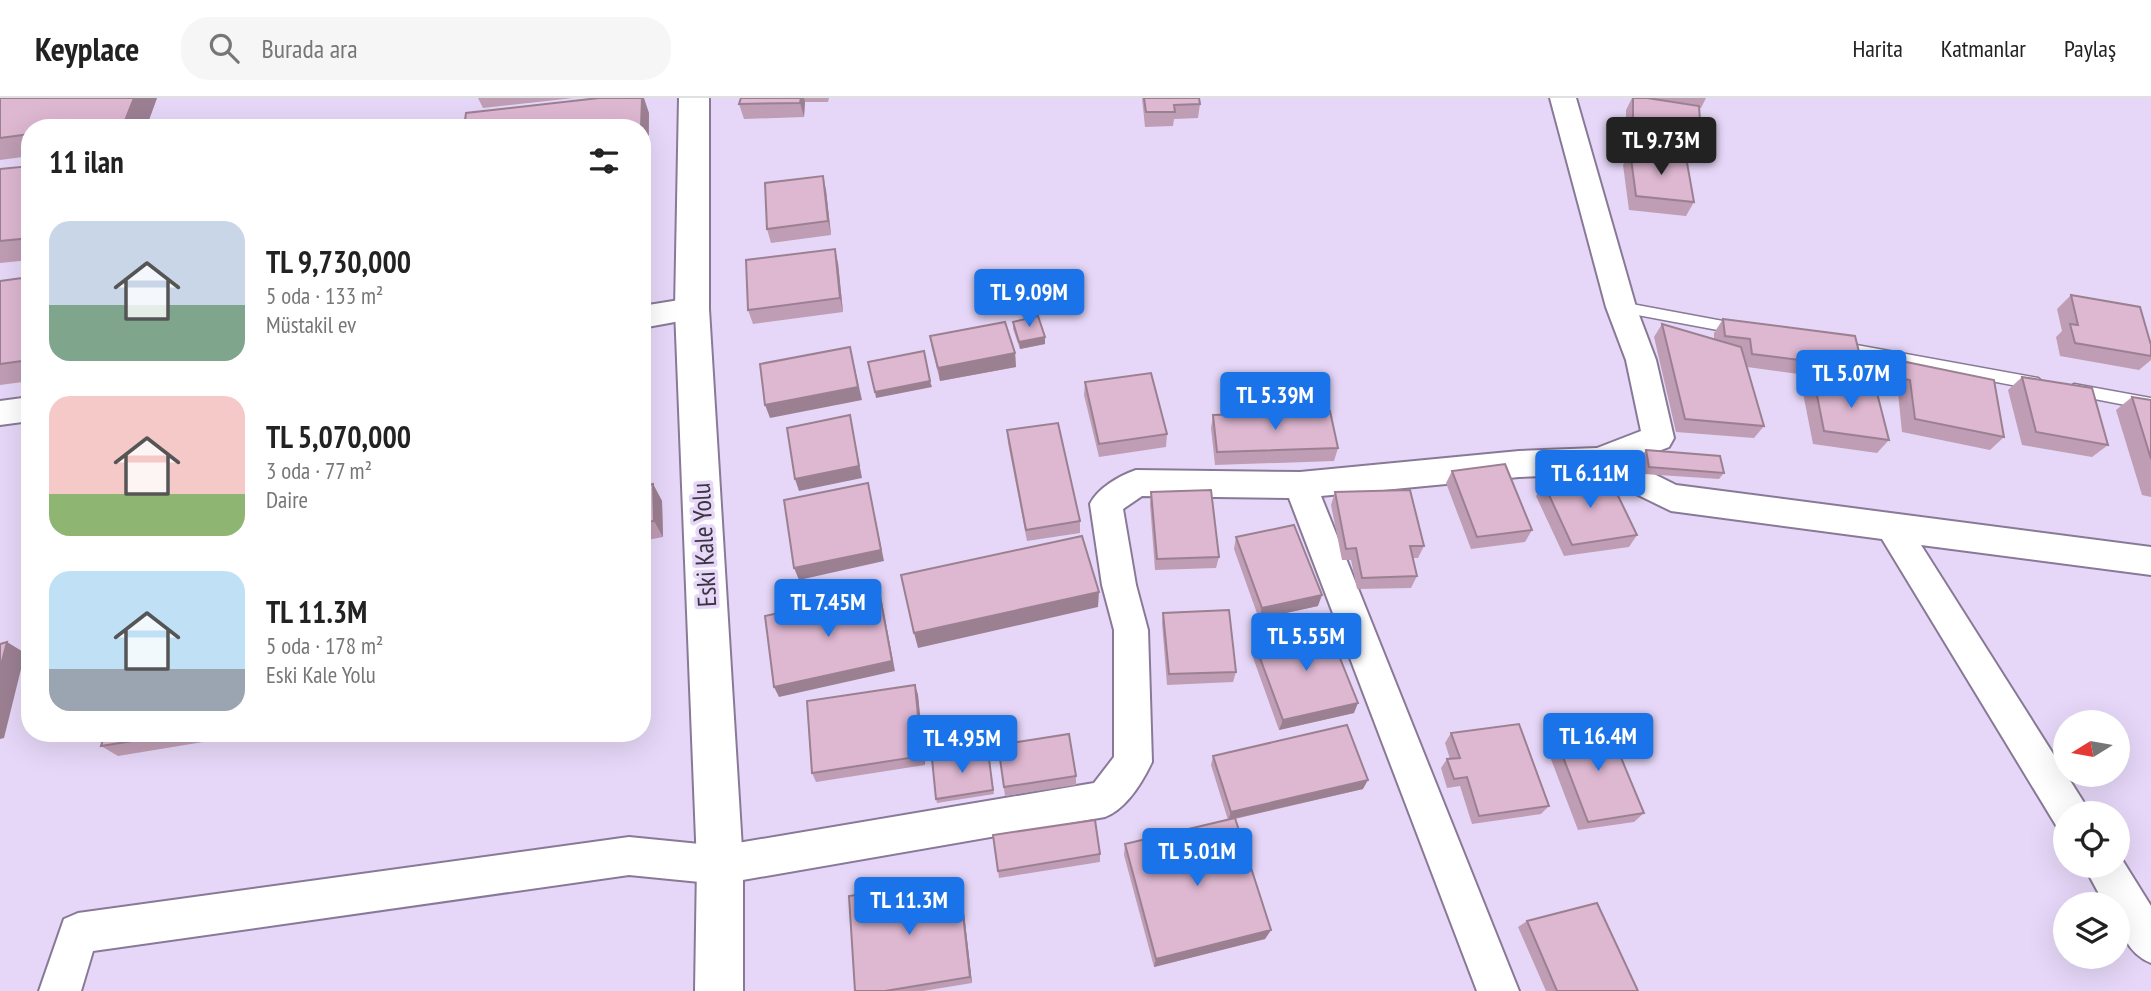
<!DOCTYPE html>
<html lang="tr">
<head>
<meta charset="utf-8">
<style>
  :root { --surface:#fff; --page:#f6f6f6; --text:#222; --muted:#767676; --line:#e0e0e0; --accent:#1a73e8 }
  body { margin:0; font-family:"PT Sans Narrow",sans-serif; background:var(--page); color:var(--text); height:100vh; display:flex; flex-direction:column; font-size:26px; white-space:nowrap }
  * { box-sizing:border-box; margin:0 }
  p { font-size:23px; color:var(--muted) }
  .icon { flex:none; width:38px; height:38px; fill:none; stroke:currentColor; stroke-width:2; stroke-linecap:round; stroke-linejoin:round }
  .map { position:relative; flex:1; overflow:hidden }
  .drawer { position:absolute; left:21px; top:21px; width:630px; height:623px; display:flex; flex-direction:column; background:var(--surface); border-radius:28px; box-shadow:0 7px 28px #0002 }
  .drawer>* { flex:none }
  .needle { width:46px; rotate:259deg }
  .controls { position:absolute; left:2053px; top:612px; display:grid; gap:14px }
  .controls a { display:grid; place-items:center; width:77px; height:77px; border-radius:50%; background:var(--surface); box-shadow:0 7px 28px #0002; font-size:35px }
  .price { position:absolute; translate:-50% -60px; padding:0 16px; border-radius:7px; background:var(--accent); color:#fff; font-size:23px; line-height:46px; filter:drop-shadow(0 2px 4px #0008) }
  .price::after { content:''; position:absolute; left:50%; top:42px; width:21px; height:16px; margin-left:-10px; background:inherit; clip-path:polygon(0 0,100% 0,50% 100%) }
  .price.active { background:#222; color:#fff }
  ul { padding:0; list-style:none }
  li { display:flex; align-items:center; gap:21px; height:175px; padding:0 28px }
  li span { display:grid; place-items:center; flex:none; width:196px; height:140px; border-radius:21px; color:#555 }
  li>.icon { margin-inline-start:auto }
  span .icon { width:84px; height:84px; fill:#fffc; stroke-width:1 }
  li b { font-size:30px }
  h2 { display:flex; justify-content:space-between; align-items:center; height:84px; padding:0 28px; font-size:30px }
  header { display:flex; align-items:center; gap:42px; box-sizing:border-box; height:98px; padding:0 35px; background:var(--surface); border-bottom:2px solid var(--line) }
  header strong { font-size:33px }
  nav { display:flex; gap:38px; margin-inline-start:auto; font-size:24px }
  .search { width:490px; height:63px; background:var(--page); display:flex; align-items:center; gap:18px; box-sizing:border-box; padding:0 24px; border-radius:28px; color:var(--muted); font-size:26px }
  .map>svg:first-child { display:block }
  .lines { fill:none; stroke-linecap:round; stroke-linejoin:round }
  .service-casing { stroke:#887a97; stroke-width:3 }
  .minor-casing { stroke:#887a97; stroke-width:4 }
  .tertiary-casing { stroke:#887a97; stroke-width:4 }
  .service { fill:#fff; fill-rule:evenodd }
  .minor { fill:#fff; fill-rule:evenodd }
  .tertiary { fill:#fff; fill-rule:evenodd }
  .wall { fill:#bf9db4 }
  .shaded-wall { fill:#9b8092 }
  .building { fill:#deb7d1; stroke:#9b8092; stroke-width:2 }
  .labels { text-anchor:middle; stroke-width:7; stroke-linejoin:round; paint-order:stroke }
  .street-label { font-size:26px; fill:#3b3542; stroke:#e6d7f8 }
</style>
</head>
<body>
<header>
<strong>Keyplace</strong>
<div class="search"><svg class="icon" aria-label="search" viewBox="0 0 24 24"><circle cx="10" cy="10" r="6"/><path d="M15 15l6 6"/></svg>Burada ara</div>
<nav><a>Harita</a><a>Katmanlar</a><a>Paylaş</a></nav>
</header>
<div class="map">
<svg width="2151" height="893" viewBox="0 0 2151 893">
  <rect width="100%" height="100%" fill="#e6d7f8"/>
  <g class="lines">
    <defs>
      <path id="service" d="M1621,204L1739,226L1746,231L1739,236L1616,213L1614,209L1616,205Z
        M1840,244L2038,280L2045,286L2038,292L1840,254L1833,249Z
        M2074,286L2151,300V312L2069,296L2067,292Z"/>
      <path id="minor" d="M1550,0H1576L1636,209L1656,262L1674,340L1669,349L1630,364L1676,387L2151,449V477L1921,447L2083,703L2089,716H2065V732L2057,729L1882,441L1671,413L1595,376L1519,379L1321,398L1519,893H1477L1289,400L1142,398L1123,411L1136,487L1148,532L1152,664C1142,685 1126,711 1105,719L720,786L629,777L93,853L81,893H39L64,821L78,815L629,739L720,748L1094,685L1114,659V532L1102,487L1090,406C1098,390 1119,378 1136,372L1300,374L1519,353L1597,350L1641,333L1626,262L1606,209Z
        M692,200L702,203L707,211L702,219L642,230V208Z
        M30,299V323L0,327V303Z
        M2118,755L2151,808V865C2127,855 2118,832 2118,807H2105L2084,768H2118Z"/>
      <path id="tertiary" d="M679,0H709V211L743,767V893H695L697,767L675,211Z"/>
    </defs>
    <!-- service casing -->
    <use href="#service" class="service-casing"/>
    <!-- minor casing -->
    <use href="#minor" class="minor-casing"/>
    <!-- tertiary casing -->
    <use href="#tertiary" class="tertiary-casing"/>
    <!-- service -->
    <use href="#service" class="service"/>
    <!-- minor -->
    <use href="#minor" class="minor"/>
    <!-- tertiary -->
    <use href="#tertiary" class="tertiary"/>
  </g>
  <!-- wall -->
  <path class="wall" d="M0,0H157L146,30H30V58L0,62Z
    M478,0H574L483,10Z
    M741,0H829L828,4H805L804,19L744,21L739,6Z
    M1142,0H1199L1200,6L1198,20L1174,21L1173,28L1145,29Z
    M1632,0H1706L1701,10H1699L1700,23L1691,37L1692,47L1685,59L1694,104L1686,118L1629,112L1623,67L1630,53L1638,54L1626,52V12Z
    M649,15L648,83L642,84V30Z
    M30,68V162L0,165V71Z
    M826,92L831,137L771,145L767,131Z
    M838,165L843,214L753,226L748,212Z
    M30,179V283L0,287V183Z
    M2071,197L2151,247V262L2139,272L2060,258L2056,239L2062,233L2057,211Z
    M1723,221L1863,270L1851,283L1747,269L1764,328L1754,340L1676,334L1654,239L1662,226L1714,241V235Z
    M1013,224L1045,239V246L1020,251L1013,231Z
    M930,238L1015,255L1016,269L940,283L932,251Z
    M1882,259L2004,339L1990,352L1902,334L1898,295L1872,290L1870,272Z
    M2022,279L2108,347L2092,359L2022,347L2008,292Z
    M1814,282L1889,342L1877,355L1813,346L1803,295Z
    M1085,284L1167,336L1166,349L1099,359L1084,297Z
    M2132,299L2151,302V399L2142,397L2116,312Z
    M1213,317L1338,350L1334,363L1215,367L1211,330Z
    M1007,332L1080,423V435L1027,443L1008,345Z
    M1646,352L1724,375L1719,381L1644,376L1641,359Z
    M1452,373L1532,432L1525,444L1471,451L1446,385Z
    M653,386L662,403L663,439L642,443V388Z
    M1544,386L1637,437L1629,449L1564,458L1536,398Z
    M1151,394L1219,459L1216,470L1155,472L1150,406Z
    M1335,394L1424,448L1418,460H1412L1417,478L1411,490L1357,491L1351,462H1342L1331,407Z
    M1236,439L1318,508L1259,521L1234,451Z
    M1163,515L1236,574L1233,584L1167,587L1162,525Z
    M1254,544L1354,615L1279,632L1251,554Z
    M915,587L918,597L925,667L816,684L812,675Z
    M1553,633L1644,715L1634,724L1578,732L1544,643Z
    M105,635H211L209,643L118,658L101,648Z
    M1451,635L1549,708L1541,716L1472,726L1460,688L1447,690L1441,670L1447,661H1450L1445,645Z
    M998,647L1076,678V687L1005,698Z
    M988,653L994,696L937,705L936,701Z
    M1213,658L1363,691L1235,721L1271,832L1265,841L1154,869L1124,757L1125,746L1228,722L1211,667Z
    M1100,756V764L999,780L998,773Z
    M961,788L972,885L923,893H855Z
    M1527,823L1638,893H1546L1518,829Z"/>
  <!-- shaded-wall -->
  <path class="shaded-wall" d="M134,0H157L146,30H128L124,25Z
    M642,0H644L649,15L648,83L642,68Z
    M801,0H804L805,4L804,19L800,5Z
    M823,78L826,92L831,137L828,123Z
    M642,111L644,115L643,194L642,191Z
    M835,151L838,165L843,214L840,200Z
    M1045,239V246L1020,251L1019,244Z
    M1015,255L1016,269L940,283L938,270Z
    M853,262L862,302L770,320L765,307Z
    M930,283L932,289L876,300L875,294Z
    M850,317L862,380L799,393L795,381Z
    M868,385L884,463L799,482L794,470Z
    M653,386L662,403L663,439L654,423Z
    M879,493L882,504L895,573L779,599L774,589Z
    M1099,494L1098,509L918,550L914,535Z
    M1322,497L1318,508L1259,521L1262,510Z
    M7,544L25,555L4,640L0,641V571Z
    M915,587L918,597L925,667L922,658Z
    M1358,605L1354,615L1279,632L1283,622Z
    M197,635H211L209,643Z
    M1368,682L1363,691L1228,722L1231,714Z
    M959,781L961,788L972,885L970,879Z
    M1271,832L1265,841L1154,869L1156,861Z"/>
  <!-- building -->
  <path class="building" d="M0,0H134L124,25L86,30H30V36L0,40Z
    M599,0H642L641,30H464L466,15Z
    M741,0H801L800,5L739,6Z
    M1144,0H1199L1200,6L1174,7L1175,14H1146Z
    M1633,0H1647L1699,8L1700,23L1691,22L1692,47L1633,38Z
    M1630,53L1686,59L1694,104L1636,98Z
    M30,68V140L0,143V71Z
    M823,78L828,123L767,131L765,85Z
    M835,151L840,200L748,212L746,162Z
    M30,179V260L29,262L0,266V183Z
    M2071,197L2140,209L2151,247V258L2075,245L2070,226L2078,227Z
    M1038,218L1045,239L1019,244L1013,224Z
    M1723,221L1855,238L1863,270L1752,256L1750,241L1725,238Z
    M1005,224L1015,255L938,270L930,238Z
    M1662,226L1741,249L1764,328L1685,321Z
    M850,249L858,289L765,307L760,266Z
    M924,253L930,283L875,294L868,264Z
    M1882,259L1994,282L2004,339L1915,321L1910,282L1884,277Z
    M1151,275L1167,336L1099,346L1085,284Z
    M2022,279L2092,290L2108,347L2036,334Z
    M1814,282L1876,291L1889,342L1824,333Z
    M2132,299L2151,302V361Z
    M1330,313L1338,350L1217,354L1213,317Z
    M850,317L859,368L795,381L787,330Z
    M1058,325L1080,423L1026,432L1007,332Z
    M1646,352L1720,358L1724,375L1649,369Z
    M1505,366L1532,432L1477,439L1452,373Z
    M1608,377L1637,437L1572,447L1544,386Z
    M868,385L881,452L794,470L784,402Z
    M653,386L654,423L642,424V388Z
    M1211,392L1219,459L1157,461L1151,394Z
    M1410,392L1424,448H1410L1417,478L1362,480L1356,450L1346,451L1335,394Z
    M1294,427L1322,497L1262,510L1236,439Z
    M1082,438L1099,494L914,535L901,477Z
    M879,493L892,563L774,589L765,518Z
    M1229,512L1236,574L1169,576L1163,515Z
    M1327,528L1358,605L1283,622L1254,544Z
    M7,544L0,571V546Z
    M915,587L922,658L812,675L807,603Z
    M1519,626L1549,708L1479,718L1467,679L1454,681L1447,661L1460,660L1451,635Z
    M1607,626L1644,715L1588,724L1553,633Z
    M1347,627L1368,682L1231,714L1213,658Z
    M105,635H183L101,648Z
    M1069,636L1076,678L1004,689L998,647Z
    M988,653L993,692L936,701L932,661Z
    M1235,720L1271,832L1156,861L1125,746Z
    M1095,722L1100,756L998,773L993,737Z
    M959,781L970,879L885,893H855L849,798Z
    M1597,805L1638,893H1557L1527,823Z"/>
  <g class="labels">
    <!-- street labels -->
    <g class="street-label">
      <text transform="translate(704 447) rotate(-93)" y="9">Eski Kale Yolu</text>
    </g>
  </g>
</svg>
<div class="controls">
<a><svg class="needle" viewBox="-14 -14 28 28"><path d="M0-13l5 13h-10z" fill="#e53935"/><path d="M0 13l5-13h-10z" fill="#767676"/></svg></a>
<a><svg class="icon" aria-label="locate" viewBox="0 0 24 24"><circle cx="12" cy="12" r="6"/><path d="M12 2v4M12 18v4M2 12h4M18 12h4"/></svg></a>
<a><svg class="icon" aria-label="layers" viewBox="0 0 24 24"><path d="M12 4l9 5-9 5-9-5zM3 14l9 5 9-5"/></svg></a>
</div>
<b class="price active" style="left:1661px;top:79px">TL 9.73M</b>
<b class="price" style="left:1029px;top:231px">TL 9.09M</b>
<b class="price" style="left:1851px;top:312px">TL 5.07M</b>
<b class="price" style="left:1275px;top:334px">TL 5.39M</b>
<b class="price" style="left:1590px;top:412px">TL 6.11M</b>
<b class="price" style="left:828px;top:541px">TL 7.45M</b>
<b class="price" style="left:1306px;top:575px">TL 5.55M</b>
<b class="price" style="left:1598px;top:675px">TL 16.4M</b>
<b class="price" style="left:962px;top:677px">TL 4.95M</b>
<b class="price" style="left:1197px;top:790px">TL 5.01M</b>
<b class="price" style="left:909px;top:839px">TL 11.3M</b>
<section class="drawer">
<h2>11 ilan<svg class="icon" aria-label="filters" viewBox="0 0 24 24"><path d="M4 7h16M4 17h16"/><circle cx="9" cy="7" r="2"/><circle cx="15" cy="17" r="2"/></svg></h2>
<ul>
<li><span style="background:linear-gradient(#c9d6e8 60%,#7fa58c 0)"><svg class="icon" aria-label="home" viewBox="0 0 24 24"><path d="M3 11l9-7 9 7M6 9v11h12V9"/></svg></span><div><b>TL 9,730,000</b><p>5 oda · 133 m²</p><p>Müstakil ev</p></div></li>
<li><span style="background:linear-gradient(#f6c9c9 70%,#8fb573 0)"><svg class="icon" aria-label="home" viewBox="0 0 24 24"><path d="M3 11l9-7 9 7M6 9v11h12V9"/></svg></span><div><b>TL 5,070,000</b><p>3 oda · 77 m²</p><p>Daire</p></div></li>
<li><span style="background:linear-gradient(#bfe0f5 70%,#9aa5b1 0)"><svg class="icon" aria-label="home" viewBox="0 0 24 24"><path d="M3 11l9-7 9 7M6 9v11h12V9"/></svg></span><div><b>TL 11.3M</b><p>5 oda · 178 m²</p><p>Eski Kale Yolu</p></div></li>
</ul>
</section>
</div>
</body>
</html>
